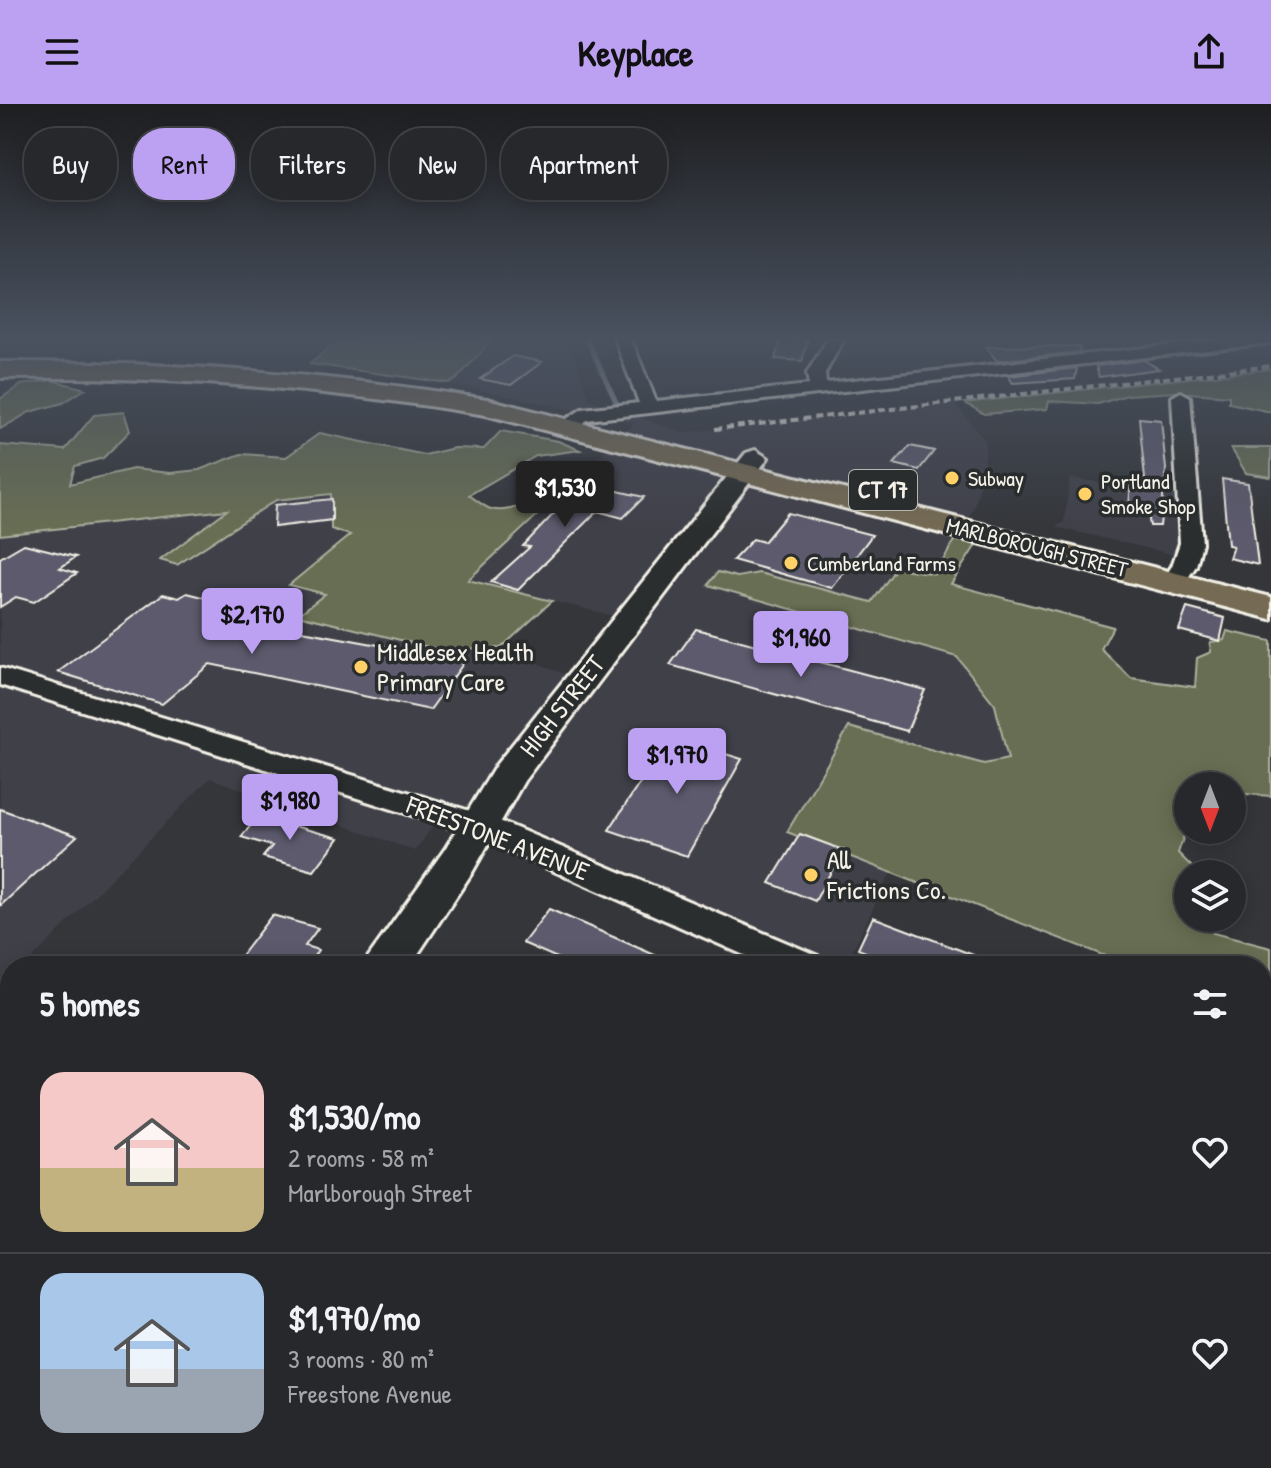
<!DOCTYPE html>
<html lang="en">
<head>
<meta charset="utf-8">
<style>
  :root { --surface:#27282c; --page:#333438; --text:#f1f3f6; --muted:#a4a6a9; --line:#434448; --accent:#bca0f2 }
  body { margin:0; font-family:"Patrick Hand",sans-serif; background:var(--page); color:var(--text); height:100vh; display:flex; flex-direction:column; font-size:30px; white-space:nowrap }
  * { box-sizing:border-box; margin:0 }
  p { font-size:26px; color:var(--muted) }
  .icon { flex:none; width:44px; height:44px; fill:none; stroke:currentColor; stroke-width:2; stroke-linecap:round; stroke-linejoin:round }
  .map { position:relative; flex:1; overflow:hidden }
  .sheet { position:absolute; left:0px; top:852px; width:1272px; height:512px; display:flex; flex-direction:column; background:var(--surface); border-radius:32px 32px 0 0; box-shadow:0 4px 20px #0003,0 0 0 2px var(--line) }
  .sheet>* { flex:none }
  .guide { position:absolute; left:24px; top:24px; width:800px; height:72px; display:flex; gap:16px }
  .needle { width:52px; rotate:180deg }
  .fabs { position:absolute; left:1174px; top:668px; display:grid; gap:16px }
  .fabs a { display:grid; place-items:center; width:72px; height:72px; border-radius:50%; background:var(--surface); box-shadow:0 4px 20px #0003,0 0 0 2px var(--line); font-size:40px }
  .price { position:absolute; translate:-50% -68px; padding:0 18px; border-radius:8px; background:var(--accent); color:#111; font-size:26px; line-height:52px; filter:drop-shadow(0 2px 4px #0008) }
  .price::after { content:''; position:absolute; left:50%; top:48px; width:24px; height:18px; margin-left:-12px; background:inherit; clip-path:polygon(0 0,100% 0,50% 100%) }
  .price.current { background:#222; color:#fff }
  ul { padding:0; list-style:none }
  li { display:flex; align-items:center; gap:24px; height:200px; padding:0 40px }
  li+li { border-top:2px solid var(--line) }
  li span { display:grid; place-items:center; flex:none; width:224px; height:160px; border-radius:24px; color:#555 }
  li>.icon { margin-inline-start:auto }
  span .icon { width:96px; height:96px; fill:#fffc; stroke-width:1 }
  li b { font-size:34px }
  h2 { display:flex; justify-content:space-between; align-items:center; height:96px; padding:0 40px; font-size:34px }
  .chip { padding:0 28px; border-radius:32px; background:var(--surface); box-shadow:0 4px 20px #0003,0 0 0 2px var(--line); font-size:28px; line-height:72px }
  .chip.current { background:var(--accent); color:#111 }
  header { display:flex; justify-content:space-between; align-items:center; height:104px; padding:0 40px; background:var(--accent); color:#111; font-size:36px; font-weight:700 }
  .map>svg:first-child { display:block }
  .built { fill:#404149 }
  .green { fill:#676e53; stroke:#aeb09e; stroke-width:2 }
  .lines { fill:none; stroke-linecap:round; stroke-linejoin:round }
  .stream { stroke:#909ba0; stroke-width:5 }
  .building { fill:#5c5a6c; stroke:#f4f1e8; stroke-width:2 }
  .minor-casing { stroke:#f4f1e8; stroke-width:6 }
  .tertiary-casing { stroke:#f4f1e8; stroke-width:6 }
  .trunk-casing { stroke:#f4f1e8; stroke-width:6 }
  .minor { fill:#2a2d2e; fill-rule:evenodd }
  .tertiary { fill:#2a2d2e; fill-rule:evenodd }
  .trunk { fill:#746b52; fill-rule:evenodd }
  .rail { stroke:#f4f1e8; stroke-width:4; stroke-dasharray:7 4; stroke-linecap:butt }
  .poi-dot { fill:#ffd166; stroke:#2a2d2e; stroke-width:3 }
  .labels { text-anchor:middle; stroke-width:7; stroke-linejoin:round; paint-order:stroke }
  .far-poi-label { font-size:22px; fill:#f4f1e8; stroke:#2a2d2e; text-anchor:start }
  .far-street-label { font-size:22px; fill:#f4f1e8; stroke:#2a2d2e }
  .shield { fill:#2a2d2e; stroke:#b7b6b0; stroke-width:2 }
  .shield-label { font-size:24px; font-weight:bold; fill:#f4f1e8 }
  .poi-label { font-size:26px; fill:#f4f1e8; stroke:#2a2d2e; text-anchor:start }
  .street-label { font-size:26px; fill:#f4f1e8; stroke:#2a2d2e }
</style>
</head>
<body>
<header><svg class="icon" aria-label="menu" viewBox="0 0 24 24"><path d="M4 6h16M4 12h16M4 18h16"/></svg>Keyplace<svg class="icon" aria-label="share" viewBox="0 0 24 24"><path d="M12 15V3M7 8l5-5 5 5M5 13v7h14v-7"/></svg></header>
<div class="map">
<svg width="1271" height="1364" viewBox="0 0 1271 1364">
  <rect width="100%" height="100%" fill="#34363a"/>
  <filter id="ink" filterUnits="userSpaceOnUse"><feTurbulence type="fractalNoise" baseFrequency=".0125" numOctaves="2"/><feDisplacementMap in="SourceGraphic" scale="16" xChannelSelector="R" yChannelSelector="G"/><feConvolveMatrix kernelMatrix="1 2 1 2 8 2 1 2 1" color-interpolation-filters="sRGB"/></filter>
  <g filter="url(#ink)">
    <!-- built -->
    <path class="built" d="M493,235H564L574,251L589,295L682,329L954,298L986,338L984,367L974,404L935,471L872,498L759,469L737,473L718,469L708,480L957,553L995,601L1008,655L984,660L848,624L787,728L892,766L845,862L528,724L451,697L415,747L210,674L25,862H10V877L0,887V431L229,406L161,455L177,461L276,396L332,390L351,431L289,480L325,489L299,511L437,545L501,544L599,584L646,520L467,476L635,319L448,279L456,276Z
      M1070,374L1179,391L1181,438L1176,451L1055,423L1064,418Z"/>
    <!-- green -->
    <path class="green" d="M339,235H493L456,276L448,279L310,260Z
      M1271,265V308L1229,299V292L1176,288L1127,291L1098,300L1049,297L1047,305L984,310L965,299Z
      M51,276L85,285L63,299L30,308L0,325V295L21,281Z
      M124,308L130,327L103,354L75,362L70,380L133,365L170,369L199,366L241,350L286,353L320,329L425,351L454,344L484,345L501,327L558,337L580,346L536,352L469,391C475,395 484,403 491,405C517,412 537,387 561,389L468,476L552,497L501,544L437,545L298,511L325,490L289,481L350,431L331,425V390L276,396L177,461L160,456L227,406L0,431V341L65,346L94,311Z
      M1231,344H1271V373L1246,369Z
      M955,436L976,441L951,480L1113,523L1101,545L1131,574L1195,583L1197,554L1211,548L1210,538L1224,536L1227,527L1271,537V692L1232,689V682H1188V720L1178,749L1199,770H1188V814H1210L1213,829L1271,844V1029L1262,1025V862H1106L1105,852L787,728L849,623L984,660L1008,655L995,601L957,553L708,481L718,468L737,473L759,469L872,498L896,464L935,470Z
      M528,1354H1101L1104,1364H532Z"/>
    <g class="lines">
      <!-- stream -->
      <path class="stream" d="M587,235L617,300"/>
    </g>
    <!-- building -->
    <path class="building" d="M781,235H808L802,257L775,255Z
      M1080,242L1079,248L997,257L986,243Z
      M513,252L542,258L511,281L480,275Z
      M1144,256L1159,265L1099,273L1096,262Z
      M1077,264L1075,275L1013,279L1008,272Z
      M1139,314L1161,316L1166,365L1160,422H1150L1148,409L1129,406L1131,373L1145,375Z
      M910,342L934,347L919,366L894,360Z
      M1222,375L1248,379L1258,461L1229,454L1233,442L1228,441Z
      M583,379L644,393L623,414L597,407L518,486L491,478L530,443L523,442Z
      M332,395V416L274,423L275,401Z
      M788,409L872,431L832,484L733,456L753,435L764,438Z
      M24,440L76,453L60,464L77,469L34,498L16,493L0,503V454Z
      M187,489L219,497L211,503L297,526L465,557L430,606L210,560L162,600L58,568L163,490L179,494Z
      M1187,504L1225,514L1220,537L1179,526Z
      M696,525L925,586L907,627L670,561Z
      M670,633L742,655L687,752L609,726Z
      M0,705L77,732L0,802Z
      M260,710L296,720L294,722L339,734L314,767L263,753L272,742L241,733Z
      M800,730L843,746L815,797L770,779Z
      M549,805L680,862H575L523,839Z
      M272,811L318,824L305,842L318,846L307,862H233Z
      M873,813L997,860V862H901L858,845Z"/>
    <g class="lines">
      <defs>
        <path id="minor" d="M615,235H631L656,297L809,281L807,269L828,235H844L825,269L826,279L1226,235H1271V239L587,316L576,326H562V318L582,305L639,299Z
          M1181,288L1190,293L1202,439L1196,462L1181,484L1173,486L1161,479L1172,462L1180,439L1172,293Z
          M0,564L490,713L818,852L823,862H769L468,729L0,581Z
          M1262,1041L1271,1044V1085L1262,1082Z
          M47,1354H101L106,1364H51Z"/>
        <path id="tertiary" d="M755,346L768,354L524,677L473,767L410,862H362L445,745L496,661L746,349Z
          M12,1354H78L74,1364H8Z"/>
        <path id="trunk" d="M0,258C164,257 325,269 487,295L1271,493V515L486,311C324,284 164,272 0,274Z"/>
      </defs>
      <!-- minor casing -->
      <use href="#minor" class="minor-casing"/>
      <!-- tertiary casing -->
      <use href="#tertiary" class="tertiary-casing"/>
      <!-- trunk casing -->
      <use href="#trunk" class="trunk-casing"/>
      <!-- minor -->
      <use href="#minor" class="minor"/>
      <!-- tertiary -->
      <use href="#tertiary" class="tertiary"/>
      <!-- trunk -->
      <use href="#trunk" class="trunk"/>
      <!-- rail -->
      <path class="rail" d="M715,325L1271,262"/>
    </g>
  </g>
  <!-- sky -->
  <linearGradient id="sky" x2="0" y2="1"><stop stop-color="#1d1e20"/><stop offset="0.55" stop-color="#4a5260"/><stop offset="1" stop-color="#4a5260" stop-opacity="0"/></linearGradient>
  <rect width="1271" height="426" fill="url(#sky)"/>
  <!-- markers -->
  <g class="poi-dot">
    <circle cx="952" cy="374" r="8"/>
    <circle cx="1085" cy="390" r="8"/>
    <circle cx="791" cy="459" r="8"/>
    <circle cx="361" cy="563" r="8"/>
    <circle cx="811" cy="771" r="8"/>
  </g>
  <g class="labels">
    <!-- far-poi labels -->
    <g class="far-poi-label">
      <text x="968" y="382">Subway</text>
      <text x="1101" y="385">Portland<tspan x="1101" dy="25">Smoke Shop</tspan></text>
      <text x="807" y="467">Cumberland Farms</text>
    </g>
    <!-- far-street labels -->
    <g class="far-street-label">
      <text transform="translate(1037 443) rotate(14)" y="8">MARLBOROUGH STREET</text>
    </g>
    <!-- shield labels -->
    <rect class="shield" x="849" y="366" width="68" height="40" rx="6"/>
    <g class="shield-label">
      <text x="883" y="394">CT 17</text>
    </g>
    <!-- poi labels -->
    <g class="poi-label">
      <text x="377" y="557">Middlesex Health<tspan x="377" dy="30">Primary Care</tspan></text>
      <text x="827" y="765">All<tspan x="827" dy="30">Frictions Co.</tspan></text>
    </g>
    <!-- street labels -->
    <g class="street-label">
      <text transform="translate(562 602) rotate(-52)" y="9">HIGH STREET</text>
      <text transform="translate(498 734) rotate(21)" y="9">FREESTONE AVENUE</text>
    </g>
  </g>
</svg>
<div class="fabs">
<a><svg class="needle" viewBox="-14 -14 28 28"><path d="M0-13l5 13h-10z" fill="#e53935"/><path d="M0 13l5-13h-10z" fill="#a4a6a9"/></svg></a>
<a><svg class="icon" aria-label="layers" viewBox="0 0 24 24"><path d="M12 4l9 5-9 5-9-5zM3 14l9 5 9-5"/></svg></a>
</div>
<b class="price current" style="left:565px;top:425px">$1,530</b>
<b class="price" style="left:252px;top:552px">$2,170</b>
<b class="price" style="left:801px;top:575px">$1,960</b>
<b class="price" style="left:677px;top:692px">$1,970</b>
<b class="price" style="left:290px;top:738px">$1,980</b>
<div class="guide">
<a class="chip">Buy</a>
<a class="chip current">Rent</a>
<a class="chip">Filters</a>
<a class="chip">New</a>
<a class="chip">Apartment</a>
</div>
<section class="sheet">
<h2>5 homes<svg class="icon" aria-label="filters" viewBox="0 0 24 24"><path d="M4 7h16M4 17h16"/><circle cx="9" cy="7" r="2"/><circle cx="15" cy="17" r="2"/></svg></h2>
<ul>
<li><span style="background:linear-gradient(#f6c9c9 60%,#c2b280 0)"><svg class="icon" aria-label="home" viewBox="0 0 24 24"><path d="M3 11l9-7 9 7M6 9v11h12V9"/></svg></span><div><b>$1,530/mo</b><p>2 rooms · 58 m²</p><p>Marlborough Street</p></div><svg class="icon" aria-label="heart" viewBox="0 0 24 24"><path d="M12 20l-8-8c-3-5 5-10 8-4 3-6 11-1 8 4z"/></svg></li>
<li><span style="background:linear-gradient(#a9c7e8 60%,#9aa5b1 0)"><svg class="icon" aria-label="home" viewBox="0 0 24 24"><path d="M3 11l9-7 9 7M6 9v11h12V9"/></svg></span><div><b>$1,970/mo</b><p>3 rooms · 80 m²</p><p>Freestone Avenue</p></div><svg class="icon" aria-label="heart" viewBox="0 0 24 24"><path d="M12 20l-8-8c-3-5 5-10 8-4 3-6 11-1 8 4z"/></svg></li>
</ul>
</section>
</div>
</body>
</html>
